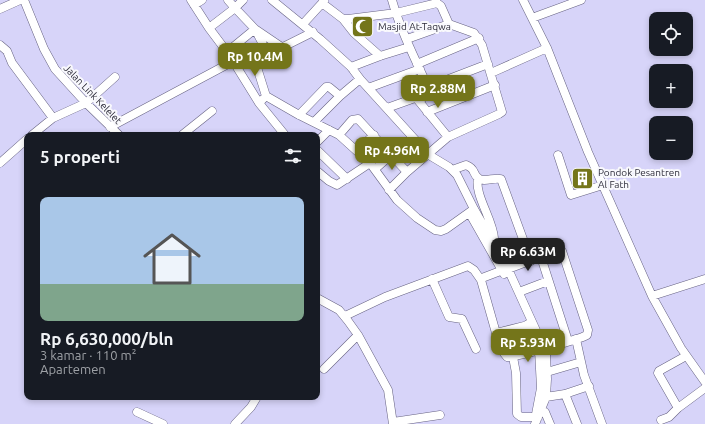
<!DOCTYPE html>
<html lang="id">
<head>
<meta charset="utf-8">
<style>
  :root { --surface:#171b24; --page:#242831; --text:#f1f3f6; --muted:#9ea1a6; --line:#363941; --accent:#74751a }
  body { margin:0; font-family:Ubuntu,sans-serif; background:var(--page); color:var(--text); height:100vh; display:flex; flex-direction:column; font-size:15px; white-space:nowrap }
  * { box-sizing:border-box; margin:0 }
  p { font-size:13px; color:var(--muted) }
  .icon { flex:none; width:22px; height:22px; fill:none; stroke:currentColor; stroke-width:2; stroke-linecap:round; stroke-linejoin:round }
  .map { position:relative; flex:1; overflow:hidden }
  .side { position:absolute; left:24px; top:132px; width:296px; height:268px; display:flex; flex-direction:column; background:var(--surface); border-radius:8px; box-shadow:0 2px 6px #0003 }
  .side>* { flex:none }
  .tools { position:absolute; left:649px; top:12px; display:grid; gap:8px }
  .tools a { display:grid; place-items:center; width:44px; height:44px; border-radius:8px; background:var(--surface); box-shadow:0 2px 6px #0003; font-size:20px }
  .price { position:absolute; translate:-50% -34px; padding:0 9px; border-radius:8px; background:var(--accent); color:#fff; font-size:13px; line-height:26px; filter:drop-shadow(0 1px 2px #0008) }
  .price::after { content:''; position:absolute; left:50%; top:24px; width:12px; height:9px; margin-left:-6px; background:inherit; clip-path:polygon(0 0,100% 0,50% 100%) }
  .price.selected { background:#222; color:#fff }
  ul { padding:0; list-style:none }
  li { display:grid; align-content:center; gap:8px; height:212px; padding:0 16px }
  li+li { border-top:1px solid var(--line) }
  li span { display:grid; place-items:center; height:124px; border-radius:8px; color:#555 }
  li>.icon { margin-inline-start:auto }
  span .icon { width:72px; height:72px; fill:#fffc; stroke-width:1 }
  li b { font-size:17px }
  h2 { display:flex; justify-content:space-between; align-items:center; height:48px; padding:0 16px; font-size:17px }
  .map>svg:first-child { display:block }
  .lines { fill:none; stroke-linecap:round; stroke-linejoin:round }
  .minor-casing { stroke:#676383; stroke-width:9 }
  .minor { stroke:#fff; stroke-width:8 }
  .labels { text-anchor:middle; stroke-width:4; stroke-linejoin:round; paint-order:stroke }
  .poi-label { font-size:10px; fill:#2c2b39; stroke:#f9f9fd; text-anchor:start }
  .street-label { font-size:10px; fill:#2c2b39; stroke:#f9f9fd }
</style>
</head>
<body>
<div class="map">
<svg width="705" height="424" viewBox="0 0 705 424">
  <rect width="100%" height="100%" fill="#d7d4f9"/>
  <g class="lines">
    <defs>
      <path id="minor" d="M24,0L44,49L55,69L86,103L119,135
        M191,0L209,28
        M228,0L235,8L243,0
        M272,0L320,39L351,67L360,79L429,155L449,167L457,175L474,209L508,269L539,337L546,355L547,379L546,397L535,424
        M392,0C400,29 415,59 428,87V94L419,101
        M523,0L547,48L588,152L652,296L681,348L705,382
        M322,3L343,19H348L396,13L437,3L441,6L449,24
        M194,5L202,0
        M0,9L20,0
        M532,18L581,0
        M343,19L354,33L380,56
        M303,24L324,1
        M0,45L7,51L12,63L53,118
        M268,54L255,29L235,8L209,28L227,52L255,29L283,48
        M233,61L259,103
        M255,61L266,96L299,115L339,135L370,163L397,200L417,218L435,230L441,231L446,229L474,209
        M417,64L479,38
        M351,67L380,56L409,47
        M491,73L547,48
        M428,87L488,64
        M368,88L420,69
        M263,99L259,103L285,135
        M387,108L415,98L417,99L448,137
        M427,112L495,85
        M299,115L326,87H329L340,96
        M314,122L340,96L360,79
        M110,127L228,64L234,62L245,64L255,61L313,32
        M32,135L53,118L86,103L115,77
        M182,135L212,111
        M339,135L352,120L358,119L407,172
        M317,142L329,130
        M317,150L347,179
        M357,150L374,135
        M558,155L571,195L603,185
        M0,163L27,139
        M375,169L391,155
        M452,170L466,165C476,169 472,173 478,178C484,183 494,177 501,179L531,261
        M317,171L329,181L337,185L370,163
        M478,178C474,194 493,220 494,238
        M389,190L407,172L448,137L499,114L502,112L482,45L474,33L449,24L407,39
        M470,214L504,274
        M541,257L568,341
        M432,279L449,317L462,319L476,349
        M481,280L482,278L503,270
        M519,292L548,281
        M652,296L705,279
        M317,298L339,310L348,321L358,335L388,390L393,424
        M345,316L385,297L468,266L474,270L481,280L496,333L503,352L507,357C514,358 580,339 587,335L588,330L562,251L558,250L508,269
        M528,324L539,350L541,388L536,414
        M496,333L528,325
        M576,339L584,375L602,424
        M513,357L516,373L517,414L521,417H538
        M324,369L358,335
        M547,372L581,362
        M565,394L577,424
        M546,397L565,394L589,386
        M678,408L705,388
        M137,412L163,424
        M540,412H545L550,424
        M661,420L669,417L678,408L658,373L659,371L686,356
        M393,422L440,415
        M235,424L251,407L257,397"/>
    </defs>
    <!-- minor casing -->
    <use href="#minor" class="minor-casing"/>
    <!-- minor -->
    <use href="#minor" class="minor"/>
  </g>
  <!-- icons -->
  <defs>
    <symbol id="mosque-square" viewBox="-11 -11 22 22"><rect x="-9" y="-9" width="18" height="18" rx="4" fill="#74751a" stroke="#f9f9fd"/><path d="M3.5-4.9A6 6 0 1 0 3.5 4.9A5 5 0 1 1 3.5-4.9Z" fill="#fff"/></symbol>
    <symbol id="building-square" viewBox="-11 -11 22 22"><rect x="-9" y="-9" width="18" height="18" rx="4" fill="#74751a" stroke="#f9f9fd"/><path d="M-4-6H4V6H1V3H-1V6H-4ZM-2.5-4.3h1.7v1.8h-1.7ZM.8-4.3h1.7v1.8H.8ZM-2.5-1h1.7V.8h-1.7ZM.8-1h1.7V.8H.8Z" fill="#fff"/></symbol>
  </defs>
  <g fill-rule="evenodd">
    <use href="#mosque-square" x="350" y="14" width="25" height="25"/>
    <use href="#building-square" x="570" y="166" width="25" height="25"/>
  </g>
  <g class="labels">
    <!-- poi labels -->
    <g class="poi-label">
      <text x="378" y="30">Masjid At-Taqwa</text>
      <text x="598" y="176">Pondok Pesantren<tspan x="598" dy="12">Al Fath</tspan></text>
    </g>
    <!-- street labels -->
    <g class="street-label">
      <text transform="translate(93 94) rotate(46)" y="4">Jalan Link Kelelet</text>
    </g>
  </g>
</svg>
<div class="tools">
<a><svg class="icon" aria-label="locate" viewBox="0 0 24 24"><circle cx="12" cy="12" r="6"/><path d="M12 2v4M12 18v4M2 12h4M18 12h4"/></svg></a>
<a>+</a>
<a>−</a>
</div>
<b class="price" style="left:255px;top:77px">Rp 10.4M</b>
<b class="price" style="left:438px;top:109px">Rp 2.88M</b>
<b class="price" style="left:392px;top:171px">Rp 4.96M</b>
<b class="price selected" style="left:528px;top:272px">Rp 6.63M</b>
<b class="price" style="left:528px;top:363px">Rp 5.93M</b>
<section class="side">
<h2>5 properti<svg class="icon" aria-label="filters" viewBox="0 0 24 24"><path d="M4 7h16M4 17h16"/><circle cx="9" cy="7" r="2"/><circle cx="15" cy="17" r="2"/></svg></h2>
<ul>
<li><span style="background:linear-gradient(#a9c7e8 70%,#7fa58c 0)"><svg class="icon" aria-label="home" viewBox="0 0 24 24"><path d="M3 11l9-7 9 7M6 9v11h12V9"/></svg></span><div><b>Rp 6,630,000/bln</b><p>3 kamar · 110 m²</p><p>Apartemen</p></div></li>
</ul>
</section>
</div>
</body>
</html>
